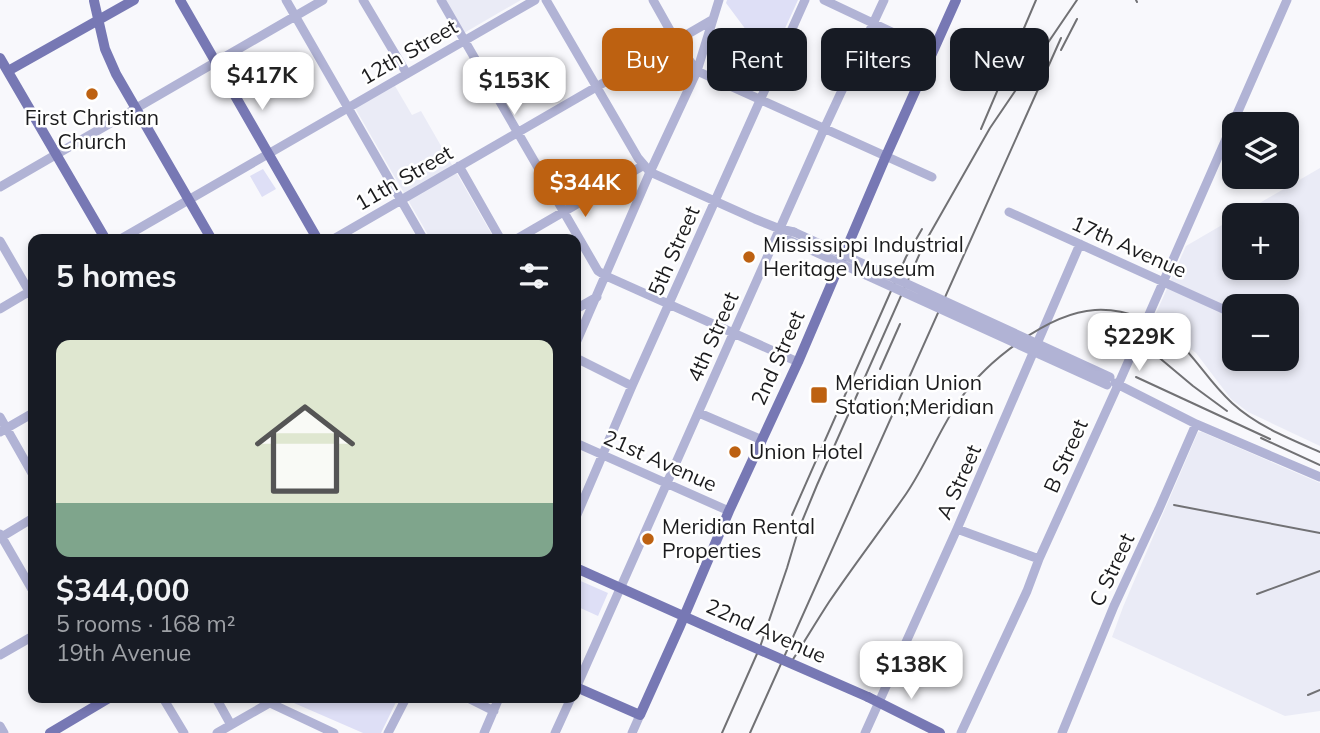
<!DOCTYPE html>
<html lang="en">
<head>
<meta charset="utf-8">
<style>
  :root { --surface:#171b24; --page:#242831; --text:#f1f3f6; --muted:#9ea1a6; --accent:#bd6111 }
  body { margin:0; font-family:Mulish,sans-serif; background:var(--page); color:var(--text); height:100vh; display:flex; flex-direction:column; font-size:26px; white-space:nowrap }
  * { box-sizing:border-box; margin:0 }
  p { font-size:23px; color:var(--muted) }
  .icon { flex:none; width:38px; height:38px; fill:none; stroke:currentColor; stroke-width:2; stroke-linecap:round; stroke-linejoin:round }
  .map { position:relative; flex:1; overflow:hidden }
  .panel { position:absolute; left:28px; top:234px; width:553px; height:469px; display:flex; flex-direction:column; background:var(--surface); border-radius:14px; box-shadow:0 4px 10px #0003 }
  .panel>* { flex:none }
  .banner { position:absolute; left:602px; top:28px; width:612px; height:63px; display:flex; gap:14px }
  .controls { position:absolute; left:1222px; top:112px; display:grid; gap:14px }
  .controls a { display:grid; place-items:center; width:77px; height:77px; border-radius:14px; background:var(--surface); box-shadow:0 4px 10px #0003; font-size:35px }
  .price { position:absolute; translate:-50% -60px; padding:0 16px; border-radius:14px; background:#fff; color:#222; font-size:23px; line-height:46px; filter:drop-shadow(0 2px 4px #0008) }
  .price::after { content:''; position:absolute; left:50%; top:42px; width:21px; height:16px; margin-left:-10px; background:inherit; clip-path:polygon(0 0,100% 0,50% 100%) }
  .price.active { background:var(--accent); color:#fff }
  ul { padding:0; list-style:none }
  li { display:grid; align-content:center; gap:14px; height:371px; padding:0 28px }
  li span { display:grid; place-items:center; height:217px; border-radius:14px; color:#555 }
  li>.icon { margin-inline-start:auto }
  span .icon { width:126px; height:126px; fill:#fffc; stroke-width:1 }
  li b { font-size:30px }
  h2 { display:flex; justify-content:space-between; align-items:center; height:84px; padding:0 28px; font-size:30px }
  .chip { padding:0 24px; border-radius:14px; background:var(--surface); box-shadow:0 4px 10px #0003; font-size:24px; line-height:63px }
  .chip.active { background:var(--accent); color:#fff }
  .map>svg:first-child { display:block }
  .built { fill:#eaebf6; fill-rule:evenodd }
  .green { fill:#dedff6 }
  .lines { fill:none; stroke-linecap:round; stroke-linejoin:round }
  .minor { stroke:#b1b3d5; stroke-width:9 }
  .major { stroke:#7778b4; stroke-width:10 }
  .rail { stroke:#717174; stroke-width:2 }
  .minor-bridge { stroke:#b1b3d5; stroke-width:9 }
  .major-bridge { stroke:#7778b4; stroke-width:10 }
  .poi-dot { fill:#bd6111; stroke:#fff; stroke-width:2.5 }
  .labels { text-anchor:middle; stroke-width:5; stroke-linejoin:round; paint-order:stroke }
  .street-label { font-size:21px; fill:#1b1b1d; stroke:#fff }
  .poi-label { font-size:21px; fill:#1b1b1d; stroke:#fff; text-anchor:start }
</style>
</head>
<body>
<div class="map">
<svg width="1320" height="733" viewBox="0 0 1320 733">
  <rect width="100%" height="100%" fill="#f8f8fc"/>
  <!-- built -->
  <path class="built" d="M445,0H521L464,33Z
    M395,86L412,115L421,111L495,240H431L355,108Z
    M1320,168V446L1248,412L1231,399L1196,353L1153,320L1186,246L1234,218V268H1286V215H1239ZM1234,306H1286V359H1234Z
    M1198,432H1202L1320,483V711L1285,716L1112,637L1123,607Z"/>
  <!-- green -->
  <path class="green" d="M727,0H798L771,59L767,58L726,3Z
    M263,169L276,189L262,197L250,176Z
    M576,579L608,593L598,616L576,606Z
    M289,698H398L381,733H363L287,700Z"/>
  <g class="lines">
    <!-- minor -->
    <path class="minor" d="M286,0L424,240
      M363,0L407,74
      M441,0L598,271L606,276L798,362
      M546,0L638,158L650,172L755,219L780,229L794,232
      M653,0L676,41L697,71L932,177
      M824,0L932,51
      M459,166L501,240
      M0,187L323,0
      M1009,212L1234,314
      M119,240L535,0
      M332,240L712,20
      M515,240L644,165
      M0,241L33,298
      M0,309L32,290
      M576,309L597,297
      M576,343L650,172L697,71L719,0
      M576,358L632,386
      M1115,383L1196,424L1320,477
      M699,413L762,440
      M0,417L33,475
      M0,432L33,413
      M576,443L729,511
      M576,517L632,386L805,0
      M957,529L1039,559
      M0,534L33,591
      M0,538L33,518
      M0,655L33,636
      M576,688L824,129L884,0
      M163,698L184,733
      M216,698L231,725
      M267,698L270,703L334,733
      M468,698L494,711
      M0,726L4,733
      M217,733L278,698
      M388,733L406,698
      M484,733L499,698
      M555,733L571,698
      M632,733L640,715
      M865,733L957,529L1080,244
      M961,733L1027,591L1039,559L1118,385L1287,0
      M1062,733L1114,606L1159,509L1196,424"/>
    <!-- major -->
    <path class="major" d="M180,0L318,240
      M94,1L105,49L116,74L212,240
      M0,58L106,240
      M8,71L134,0
      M576,568L728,636
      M576,687L640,715L680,626L729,511L798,362L886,156L956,0
      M868,697L940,733
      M50,733L109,698"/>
    <!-- rail -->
    <path class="rail" d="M1136,0L1137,2
      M1061,50L1077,19
      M981,129L1036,0
      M1156,355L1193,386L1227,411
      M880,369L900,324
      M1136,377L1270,439
      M1261,438L1320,465
      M1174,505L1320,533
      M792,515L906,257L922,229
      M1257,594L1320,571
      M790,664C803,644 816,622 829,602C854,565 881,530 906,494C927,463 940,428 961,398C987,361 1048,313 1095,310C1111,309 1126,312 1141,318C1188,337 1198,372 1232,403C1257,426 1290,439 1320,452
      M1308,695L1320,690
      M722,733L760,647L787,568L798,531L817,485L924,244L990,128L1077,0
      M750,733L1061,38"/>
    <!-- minor-bridge -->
    <path class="minor-bridge" d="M794,232L1110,377
      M789,240L1107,385"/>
    <!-- major-bridge -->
    <path class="major-bridge" d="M728,636L868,697"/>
  </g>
  <!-- markers -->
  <g class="poi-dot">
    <circle cx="92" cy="94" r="7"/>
    <circle cx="749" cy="257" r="7"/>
    <rect x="810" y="386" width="18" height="18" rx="3.5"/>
    <circle cx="735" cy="452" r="7"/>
    <circle cx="648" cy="539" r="7"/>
  </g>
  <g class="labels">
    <!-- street labels -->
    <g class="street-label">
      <text transform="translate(409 52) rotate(-30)" y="7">12th Street</text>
      <text transform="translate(404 178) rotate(-30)" y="7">11th Street</text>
      <text transform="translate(1129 247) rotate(24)" y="7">17th Avenue</text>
      <text transform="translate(674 251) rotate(-66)" y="7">5th Street</text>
      <text transform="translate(713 337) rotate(-66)" y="7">4th Street</text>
      <text transform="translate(778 358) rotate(-66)" y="7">2nd Street</text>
      <text transform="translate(1066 456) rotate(-66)" y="7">B Street</text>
      <text transform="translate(660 461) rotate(24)" y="7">21st Avenue</text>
      <text transform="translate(959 482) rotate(-66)" y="7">A Street</text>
      <text transform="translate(1112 570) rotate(-65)" y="7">C Street</text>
      <text transform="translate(766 631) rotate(24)" y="7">22nd Avenue</text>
    </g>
    <!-- poi labels -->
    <g class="poi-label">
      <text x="92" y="125" text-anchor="middle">First Christian<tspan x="92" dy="24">Church</tspan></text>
      <text x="763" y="252">Mississippi Industrial<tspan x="763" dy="24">Heritage Museum</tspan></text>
      <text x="835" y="390">Meridian Union<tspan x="835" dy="24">Station;Meridian</tspan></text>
      <text x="749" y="459">Union Hotel</text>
      <text x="662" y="534">Meridian Rental<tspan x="662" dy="24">Properties</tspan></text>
    </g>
  </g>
</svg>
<div class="controls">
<a><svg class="icon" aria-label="layers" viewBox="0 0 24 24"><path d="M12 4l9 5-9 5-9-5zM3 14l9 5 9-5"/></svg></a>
<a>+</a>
<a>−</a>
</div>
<b class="price" style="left:262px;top:112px">$417K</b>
<b class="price" style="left:514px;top:117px">$153K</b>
<b class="price active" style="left:585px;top:219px">$344K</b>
<b class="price" style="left:1139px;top:373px">$229K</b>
<b class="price" style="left:911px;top:701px">$138K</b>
<div class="banner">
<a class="chip active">Buy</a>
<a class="chip">Rent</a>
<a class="chip">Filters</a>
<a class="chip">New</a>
</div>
<section class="panel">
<h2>5 homes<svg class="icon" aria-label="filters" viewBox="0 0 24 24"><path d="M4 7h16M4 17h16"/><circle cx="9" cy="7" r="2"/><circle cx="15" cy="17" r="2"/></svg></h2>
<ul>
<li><span style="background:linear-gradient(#dfe7d0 75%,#7fa58c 0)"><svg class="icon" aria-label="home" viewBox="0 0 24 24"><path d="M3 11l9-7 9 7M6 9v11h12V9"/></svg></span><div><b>$344,000</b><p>5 rooms · 168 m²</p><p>19th Avenue</p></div></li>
</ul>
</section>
</div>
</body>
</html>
